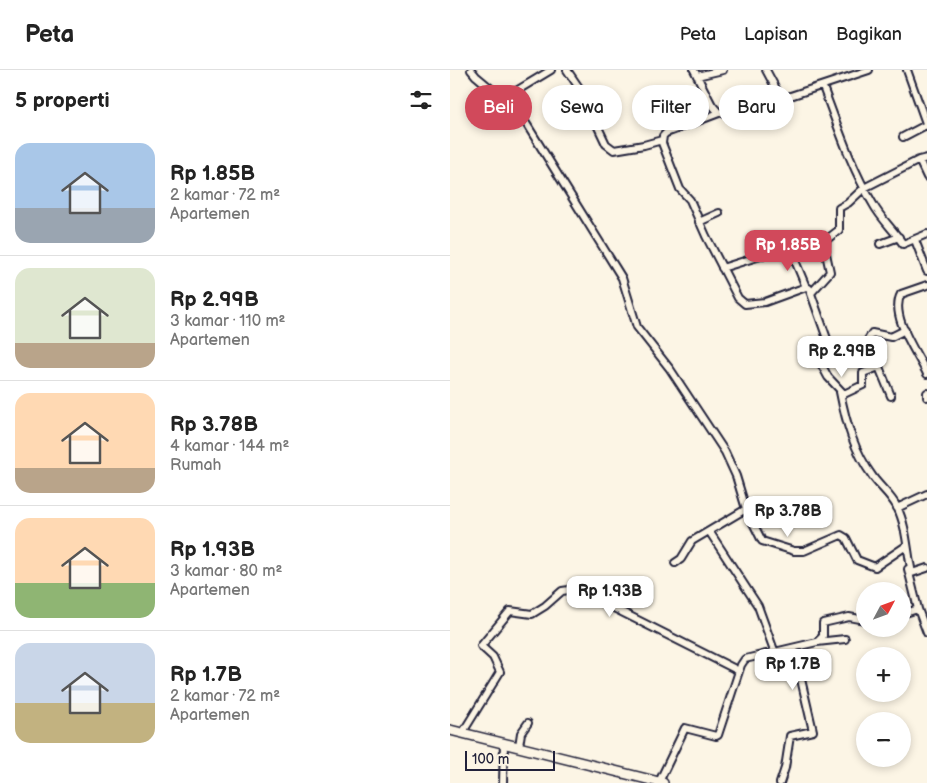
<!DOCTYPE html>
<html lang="id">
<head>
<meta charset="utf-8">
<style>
  :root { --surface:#fff; --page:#f6f6f6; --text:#222; --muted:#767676; --line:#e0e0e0; --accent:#d1495b }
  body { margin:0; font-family:"Balsamiq Sans",sans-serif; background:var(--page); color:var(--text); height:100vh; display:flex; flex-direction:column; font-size:19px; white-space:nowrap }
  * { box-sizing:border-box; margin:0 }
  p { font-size:16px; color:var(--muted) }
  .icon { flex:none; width:28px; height:28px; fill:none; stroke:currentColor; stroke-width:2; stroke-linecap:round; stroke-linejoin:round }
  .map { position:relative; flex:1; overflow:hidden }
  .panel { display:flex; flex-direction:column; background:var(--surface); width:450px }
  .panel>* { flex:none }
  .top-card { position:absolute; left:15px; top:15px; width:386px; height:45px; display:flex; gap:10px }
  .needle { width:32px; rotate:49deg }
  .tools { position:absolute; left:406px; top:512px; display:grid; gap:10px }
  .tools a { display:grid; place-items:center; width:55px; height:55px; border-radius:50%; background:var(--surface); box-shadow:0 2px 8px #0003; font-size:25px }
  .scale { position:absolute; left:15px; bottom:12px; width:90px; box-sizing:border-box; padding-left:5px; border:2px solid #22223b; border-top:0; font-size:14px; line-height:18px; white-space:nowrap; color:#22223b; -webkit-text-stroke:4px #fcf5e5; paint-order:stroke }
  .price { position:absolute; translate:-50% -42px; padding:0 11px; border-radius:10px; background:#fff; color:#222; font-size:16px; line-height:32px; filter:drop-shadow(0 1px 2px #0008) }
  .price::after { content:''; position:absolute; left:50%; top:30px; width:15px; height:11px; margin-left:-8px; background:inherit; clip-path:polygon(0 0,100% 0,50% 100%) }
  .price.current { background:var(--accent); color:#fff }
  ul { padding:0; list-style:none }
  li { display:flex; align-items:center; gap:15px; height:125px; padding:0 15px }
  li+li { border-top:1px solid var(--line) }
  li span { display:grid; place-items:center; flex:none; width:140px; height:100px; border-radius:15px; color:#555 }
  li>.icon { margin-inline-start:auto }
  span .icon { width:60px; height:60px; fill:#fffc; stroke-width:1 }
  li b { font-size:21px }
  h2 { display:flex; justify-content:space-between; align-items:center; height:60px; padding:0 15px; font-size:21px }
  .tag { padding:0 18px; border-radius:22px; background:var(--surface); box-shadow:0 2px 8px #0003; font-size:18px; line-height:45px }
  .tag.current { background:var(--accent); color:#fff }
  header { display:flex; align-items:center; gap:30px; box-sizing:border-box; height:70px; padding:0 25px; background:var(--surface); border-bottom:1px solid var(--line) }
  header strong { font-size:24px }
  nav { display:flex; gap:28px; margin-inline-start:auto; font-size:18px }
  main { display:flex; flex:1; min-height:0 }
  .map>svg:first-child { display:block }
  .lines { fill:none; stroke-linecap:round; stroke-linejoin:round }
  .street-casing { stroke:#22223b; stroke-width:10 }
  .secondary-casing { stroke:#22223b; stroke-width:12 }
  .street { stroke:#fcf5e5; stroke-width:6 }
  .secondary { stroke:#fcf5e5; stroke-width:9 }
</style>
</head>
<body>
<header>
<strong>Peta</strong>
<nav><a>Peta</a><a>Lapisan</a><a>Bagikan</a></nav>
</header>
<main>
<section class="panel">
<h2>5 properti<svg class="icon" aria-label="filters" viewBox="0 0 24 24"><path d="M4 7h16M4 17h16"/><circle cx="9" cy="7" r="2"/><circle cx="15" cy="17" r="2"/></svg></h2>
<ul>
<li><span style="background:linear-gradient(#a9c7e8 65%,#9aa5b1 0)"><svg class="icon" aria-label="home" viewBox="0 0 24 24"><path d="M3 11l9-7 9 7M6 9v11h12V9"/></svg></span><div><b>Rp 1.85B</b><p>2 kamar · 72 m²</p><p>Apartemen</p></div></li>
<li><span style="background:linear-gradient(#dfe7d0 75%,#b9a48a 0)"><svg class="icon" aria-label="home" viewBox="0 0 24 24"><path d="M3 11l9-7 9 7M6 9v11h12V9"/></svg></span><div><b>Rp 2.99B</b><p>3 kamar · 110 m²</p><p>Apartemen</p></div></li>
<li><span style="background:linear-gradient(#ffd9b3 75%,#b9a48a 0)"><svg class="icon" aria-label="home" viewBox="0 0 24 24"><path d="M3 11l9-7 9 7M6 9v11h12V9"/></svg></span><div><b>Rp 3.78B</b><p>4 kamar · 144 m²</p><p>Rumah</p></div></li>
<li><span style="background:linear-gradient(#ffd9b3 65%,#8fb573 0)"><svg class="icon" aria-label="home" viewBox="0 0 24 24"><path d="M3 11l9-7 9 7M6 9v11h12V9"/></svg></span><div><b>Rp 1.93B</b><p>3 kamar · 80 m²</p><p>Apartemen</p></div></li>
<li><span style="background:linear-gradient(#c9d6e8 60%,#c2b280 0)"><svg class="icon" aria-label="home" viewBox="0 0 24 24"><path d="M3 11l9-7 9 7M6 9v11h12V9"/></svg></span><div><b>Rp 1.7B</b><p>2 kamar · 72 m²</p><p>Apartemen</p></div></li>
</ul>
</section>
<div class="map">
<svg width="477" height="713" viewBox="0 0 477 713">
  <rect width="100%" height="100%" fill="#fcf5e5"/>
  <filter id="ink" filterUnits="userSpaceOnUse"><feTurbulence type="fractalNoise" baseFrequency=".02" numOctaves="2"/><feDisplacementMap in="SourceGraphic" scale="10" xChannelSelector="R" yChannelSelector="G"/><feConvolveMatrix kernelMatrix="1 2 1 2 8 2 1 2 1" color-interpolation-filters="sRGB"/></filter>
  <g filter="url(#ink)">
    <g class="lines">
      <defs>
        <path id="street" d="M21,0L26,6L69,42L172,208L187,257L220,299L275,382L286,406L296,439L312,471L344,481H354L391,465L396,468L407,490L425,497L456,476
          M117,0L130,19L156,74L164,80L194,75L212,70
          M244,0L262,35L269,43L310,36L419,0
          M316,0L331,28
          M457,0L477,56
          M247,6L273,0
          M373,17C388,57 401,97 423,134C431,149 444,160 453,174L477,164
          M53,29L101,0
          M269,43L216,63L213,66L212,73L230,119L240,130L256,166L288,228L295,234L315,232L356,217L359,218L381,280V284L370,292L378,307L394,324L413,315V303L429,297L441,326
          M145,50L164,40
          M453,67L476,55
          M469,90L477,88
          M249,152L269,143
          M465,170L477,201
          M430,174L449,167
          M272,198L336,178L341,181L356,217
          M477,215L451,224C439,246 468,284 477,304
          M362,222L380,202L375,179L376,170L389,160V138L398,133L414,118L469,90L477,107
          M407,276L416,273L422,263L441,267L455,260
          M390,322C396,353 404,381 423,407C431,418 440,424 447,437C457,457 457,481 462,503L477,498
          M477,323V327
          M447,438L477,424
          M259,461L308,536L325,583
          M225,493L231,489L242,471L296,439
          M458,499L468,539L477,563
          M452,544L468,539
          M367,572L373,566V553L399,547L415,550
          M13,662L50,602L43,587L31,576L60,541L82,544L95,536L112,521L126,519L289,601
          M69,676L71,663L78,653
          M209,712L235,658L266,666L268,665L291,595L295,589L367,572L395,569
          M53,713L54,673
          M330,713L335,698L340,666L363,661L344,579"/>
        <path id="secondary" d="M0,660L213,713"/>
      </defs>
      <!-- street casing -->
      <use href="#street" class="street-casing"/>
      <!-- secondary casing -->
      <use href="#secondary" class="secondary-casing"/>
      <!-- street -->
      <use href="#street" class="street"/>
      <!-- secondary -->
      <use href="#secondary" class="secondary"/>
    </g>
  </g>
</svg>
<div class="tools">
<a><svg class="needle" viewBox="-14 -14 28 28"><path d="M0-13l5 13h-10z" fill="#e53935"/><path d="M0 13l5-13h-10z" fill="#767676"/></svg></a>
<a>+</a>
<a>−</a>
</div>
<div class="scale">100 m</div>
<b class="price current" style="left:338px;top:202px">Rp 1.85B</b>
<b class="price" style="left:392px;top:308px">Rp 2.99B</b>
<b class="price" style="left:338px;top:468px">Rp 3.78B</b>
<b class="price" style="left:160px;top:548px">Rp 1.93B</b>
<b class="price" style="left:343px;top:621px">Rp 1.7B</b>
<div class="top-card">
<a class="tag current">Beli</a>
<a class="tag">Sewa</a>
<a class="tag">Filter</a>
<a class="tag">Baru</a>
</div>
</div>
</main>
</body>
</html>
